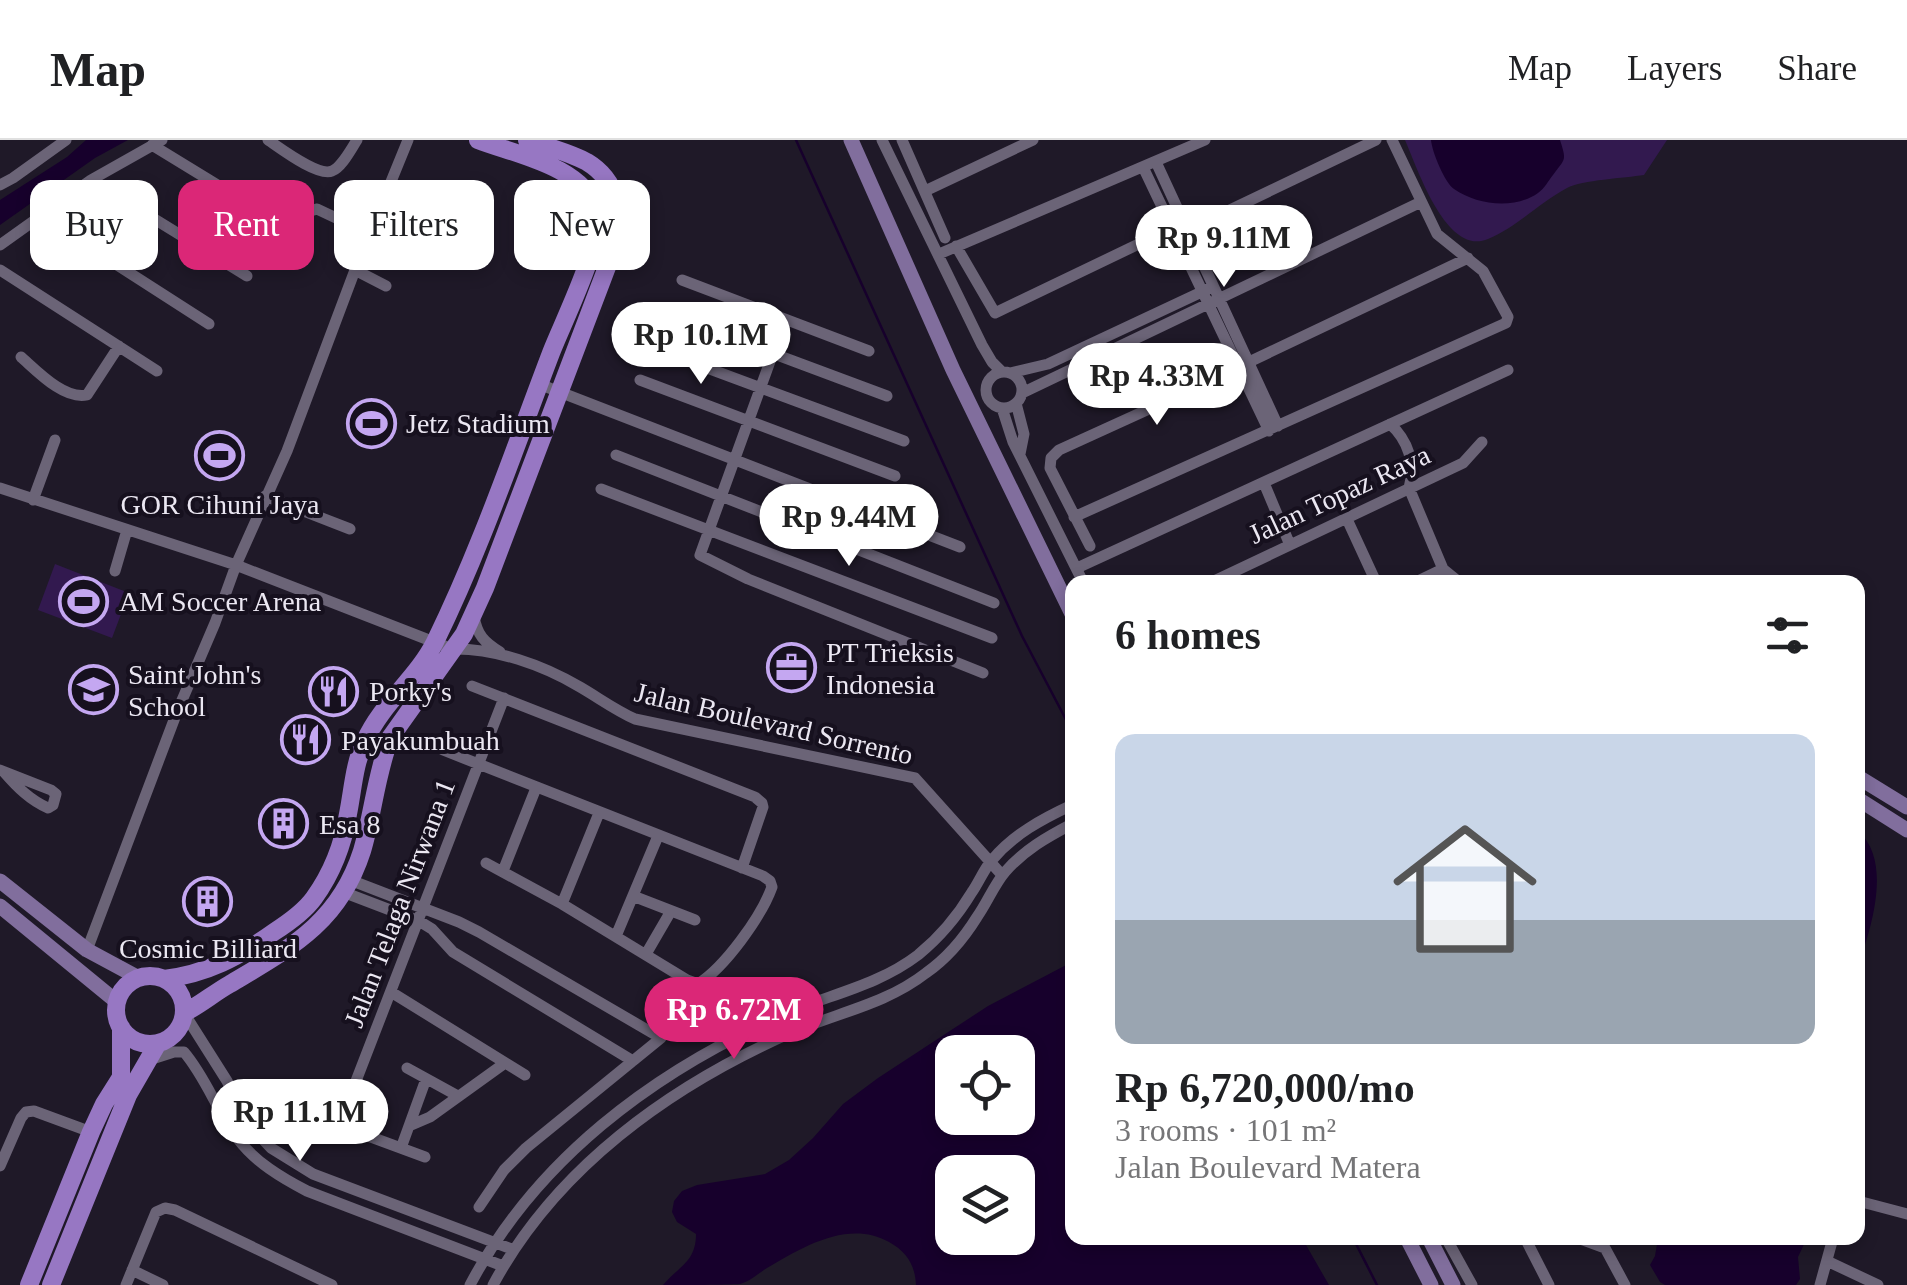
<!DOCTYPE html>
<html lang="en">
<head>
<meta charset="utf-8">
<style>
  :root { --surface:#fff; --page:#f2f2f2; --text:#202124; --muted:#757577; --line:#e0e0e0; --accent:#db2777 }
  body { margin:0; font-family:"Times New Roman",serif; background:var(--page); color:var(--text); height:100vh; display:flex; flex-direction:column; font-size:38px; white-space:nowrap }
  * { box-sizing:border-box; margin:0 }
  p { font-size:32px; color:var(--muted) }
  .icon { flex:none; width:55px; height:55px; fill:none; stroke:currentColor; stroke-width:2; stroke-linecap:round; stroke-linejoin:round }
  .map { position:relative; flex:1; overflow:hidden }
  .panel { position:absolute; left:1065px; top:435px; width:800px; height:670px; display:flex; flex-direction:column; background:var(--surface); border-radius:20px; box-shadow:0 5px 15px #0003 }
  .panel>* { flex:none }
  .banner { position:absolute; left:30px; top:40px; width:885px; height:90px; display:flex; gap:20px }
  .controls { position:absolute; left:935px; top:895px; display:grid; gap:20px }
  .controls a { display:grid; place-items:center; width:100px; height:100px; border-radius:20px; background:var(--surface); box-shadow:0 5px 15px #0003; font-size:50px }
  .price { position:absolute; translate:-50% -85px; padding:0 22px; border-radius:35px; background:#fff; color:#222; font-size:32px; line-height:65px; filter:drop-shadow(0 2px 5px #0008) }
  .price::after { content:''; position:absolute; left:50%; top:60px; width:30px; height:22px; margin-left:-15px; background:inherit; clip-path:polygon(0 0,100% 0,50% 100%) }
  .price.selected { background:var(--accent); color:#fff }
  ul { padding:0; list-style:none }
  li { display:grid; align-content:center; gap:20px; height:530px; padding:0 50px }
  li span { display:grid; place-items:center; height:310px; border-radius:20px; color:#555 }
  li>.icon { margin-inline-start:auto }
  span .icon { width:180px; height:180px; fill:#fffc; stroke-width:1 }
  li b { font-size:42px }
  h2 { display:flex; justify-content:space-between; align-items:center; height:120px; padding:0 50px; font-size:42px }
  .tag { padding:0 35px; border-radius:20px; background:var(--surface); box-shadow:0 5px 15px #0003; font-size:35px; line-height:90px }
  .tag.selected { background:var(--accent); color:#fff }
  header { display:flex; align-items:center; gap:60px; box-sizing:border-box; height:140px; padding:0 50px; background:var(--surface); border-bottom:2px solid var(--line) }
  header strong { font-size:48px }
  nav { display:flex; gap:55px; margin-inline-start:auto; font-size:35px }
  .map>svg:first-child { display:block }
  .green { fill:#32194f }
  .water { fill:#17002c; fill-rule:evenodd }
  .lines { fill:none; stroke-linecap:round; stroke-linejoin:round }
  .stream { stroke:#17002c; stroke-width:2.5 }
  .street { stroke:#6b6477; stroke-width:11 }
  .secondary { stroke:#816e9d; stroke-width:15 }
  .primary { stroke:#9777c3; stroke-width:18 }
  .labels { text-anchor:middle; stroke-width:8; stroke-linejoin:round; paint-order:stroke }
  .poi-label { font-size:28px; fill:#ebe7f2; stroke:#16101e; text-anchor:start }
  .street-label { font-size:28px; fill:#ebe7f2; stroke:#16101e }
</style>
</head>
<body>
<header>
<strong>Map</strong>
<nav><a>Map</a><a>Layers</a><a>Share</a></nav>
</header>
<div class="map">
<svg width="1907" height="1145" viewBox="0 0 1907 1145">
  <rect width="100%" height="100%" fill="#1f1928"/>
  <!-- green -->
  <path class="green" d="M1405,0H1667L1644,35C1625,38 1582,40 1567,48C1539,63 1517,87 1488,99C1446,117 1417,27 1405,0Z
    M55,424L129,453L112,498L38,470Z"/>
  <!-- water -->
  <path class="water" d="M86,0H128L95,18L0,85V60L67,17Z
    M1431,0H1560C1567,22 1565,18 1553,35C1548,41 1545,48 1538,53C1514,70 1477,65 1454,49C1445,43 1432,12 1431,0Z
    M1858,691C1893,721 1871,789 1858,826Z
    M1072,822V1098H1302L1329,1145H916C915,1125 907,1112 889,1102C849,1079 802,1107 767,1128C759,1133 749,1142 740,1144C728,1145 680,1145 663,1145C679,1126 696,1122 696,1094L677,1082L672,1072L674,1061L682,1051L697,1045L765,1034L789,1020L813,998L843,964L878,938L988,866ZM952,912H1018V978H952ZM952,1032H1018V1098H952Z
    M1658,1098H1807L1798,1117L1800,1139L1796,1145H1665L1660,1142L1650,1125L1655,1116Z"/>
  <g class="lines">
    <!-- stream -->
    <path class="stream" d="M796,0L1022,496L1072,591
      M1353,1098L1377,1145"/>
    <!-- street -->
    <path class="street" d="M268,0C280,8 318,37 332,31C342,27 351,9 357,0
      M882,0L982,205L992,222L1002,232
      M902,0L945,98
      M152,5L237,57
      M1156,22L1278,286
      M1143,27L1269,291
      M91,40L247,136
      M0,45L13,38L66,0
      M925,51L1033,0
      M41,76L209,184
      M1188,90L1376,0
      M0,105L91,40L162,0
      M956,106L995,173L1172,88
      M281,108C291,94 299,72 317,69L370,94
      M939,114L1205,0
      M0,130L157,231
      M355,130L386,146
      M682,140L869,211
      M670,175L887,256
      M785,180L700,415L748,439L983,533
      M656,209L904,301
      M21,217C37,231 64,260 87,255L119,206
      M1249,222L1468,118
      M986 250a18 18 0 1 1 36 0a18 18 0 1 1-36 0Z
      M1010,233L1048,224L1208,149
      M640,240L895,336
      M539,244L960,407
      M1022,253L1421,62
      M1016,263L1024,294L1020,314
      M1002,268L1013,302L1083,442
      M1390,284C1408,300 1416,324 1409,348L1443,429L1459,442
      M616,315L994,463
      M1264,343L1290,405
      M0,348L236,425L452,509C495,508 543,525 580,547C599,558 615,570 635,579L915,638L1002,735
      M601,349L992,498
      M265,356L350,389
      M33,360L55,300
      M1074,377L1506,183L1508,177L1483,131L1437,94L1392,0
      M1346,377L1376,442
      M1090,406L1050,328L1051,318L1059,310L1239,228
      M1077,428L1508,230
      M115,431L127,390
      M1212,442L1463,323L1482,302
      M1416,442L1443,429
      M474,476C477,495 484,502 500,512
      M472,546L755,657L762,663L763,667L742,728
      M443,610L763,736L770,741L772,747C761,777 725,827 698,844L687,840L562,764L486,723
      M0,630L51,650L56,654L53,665L48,668C30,660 17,647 4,632
      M503,731L536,648
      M350,740L459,782L479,792L661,898L526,1008L504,1030L479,1067
      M343,752L419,781L432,789L453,812L633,921
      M633,756L695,780
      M562,764L599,673
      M616,796L658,696
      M87,810L177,572L215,483L236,425L287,311L355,130L408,0
      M646,814L671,771
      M391,852L525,935
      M184,873L227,941L241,970L254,990L271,1008L313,1034L514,1110
      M149,920L174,912H184C207,939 217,972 238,999C255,1022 282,1038 307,1051L503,1126
      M407,928L458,956
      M306,973L425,1017
      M339,985L504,558
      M409,986L430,977L505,923
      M401,1008L426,939
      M0,1026L21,978L26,972L34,971L91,992
      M1858,1061L1907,1074
      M1446,1098L1472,1145
      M1525,1098L1549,1145
      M1578,1098L1605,1108L1625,1145
      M1827,1121L1878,1145
      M132,1130L163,1145
      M126,1145L156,1072L165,1068L175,1070L332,1145
      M470,1145C536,1020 652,933 780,876C826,855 876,847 918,815C940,797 957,777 972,752C979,742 984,729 992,720C1014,694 1042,679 1072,665
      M493,1145C556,1028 669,947 788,894C835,873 885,865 926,833C946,819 964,798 977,777C987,763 994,745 1005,732C1024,710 1047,697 1072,684
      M1820,1145L1833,1098"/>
    <!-- secondary -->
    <path class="secondary" d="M851,0L953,230L1072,474
      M1858,637L1907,667
      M1858,659L1907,690
      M0,741L87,810L139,838
      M0,766L117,862
      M1407,1098L1431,1145
      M1429,1098L1453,1145"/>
    <!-- primary -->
    <path class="primary" d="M116 870a34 34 0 1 1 68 0a34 34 0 1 1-68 0Z
      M164,839C206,834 239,817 274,792C288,783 304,772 314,758C332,733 343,705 348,674C353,649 354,624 365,601C382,563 417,538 435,502C481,408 514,310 551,213C562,184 606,96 597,70C582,26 517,15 478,0
      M184,873C200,865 214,853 230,844C290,808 339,783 362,711C373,674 376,635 390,598L464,494L485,448L615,106C625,75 617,40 587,22C569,12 547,7 527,0
      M29,1145L91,992L104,964L121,937V887
      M51,1145L128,955L158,903"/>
  </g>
  <!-- icons -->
  <defs>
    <symbol id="stadium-ring" viewBox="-11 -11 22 22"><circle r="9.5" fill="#16101e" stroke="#c4a7f1" stroke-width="1.5"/><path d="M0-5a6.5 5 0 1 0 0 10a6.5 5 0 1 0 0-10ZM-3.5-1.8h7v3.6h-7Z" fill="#c4a7f1"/></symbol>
    <symbol id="office-ring" viewBox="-11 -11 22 22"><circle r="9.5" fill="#16101e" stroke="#c4a7f1" stroke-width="1.5"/><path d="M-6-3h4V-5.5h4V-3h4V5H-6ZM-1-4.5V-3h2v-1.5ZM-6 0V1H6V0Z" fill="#c4a7f1"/></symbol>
    <symbol id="school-ring" viewBox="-11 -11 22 22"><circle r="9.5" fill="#16101e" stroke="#c4a7f1" stroke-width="1.5"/><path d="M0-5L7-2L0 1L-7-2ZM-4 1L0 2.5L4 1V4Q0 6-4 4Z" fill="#c4a7f1"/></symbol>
    <symbol id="restaurant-ring" viewBox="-11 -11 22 22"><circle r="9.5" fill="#16101e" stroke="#c4a7f1" stroke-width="1.5"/><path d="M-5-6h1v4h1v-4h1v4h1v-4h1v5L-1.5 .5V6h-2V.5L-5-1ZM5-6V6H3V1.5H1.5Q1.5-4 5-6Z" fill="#c4a7f1"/></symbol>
    <symbol id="building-ring" viewBox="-11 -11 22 22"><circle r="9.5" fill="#16101e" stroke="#c4a7f1" stroke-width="1.5"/><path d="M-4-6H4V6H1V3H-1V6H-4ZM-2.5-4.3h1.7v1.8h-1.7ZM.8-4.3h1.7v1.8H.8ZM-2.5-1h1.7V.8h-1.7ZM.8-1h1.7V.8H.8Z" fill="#c4a7f1"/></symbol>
  </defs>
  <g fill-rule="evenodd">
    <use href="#stadium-ring" x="344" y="256" width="55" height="55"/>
    <use href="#stadium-ring" x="192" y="288" width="55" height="55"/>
    <use href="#stadium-ring" x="56" y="434" width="55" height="55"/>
    <use href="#office-ring" x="764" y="500" width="55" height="55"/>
    <use href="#school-ring" x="66" y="522" width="55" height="55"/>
    <use href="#restaurant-ring" x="306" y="524" width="55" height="55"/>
    <use href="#restaurant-ring" x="278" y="572" width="55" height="55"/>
    <use href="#building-ring" x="256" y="656" width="55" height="55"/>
    <use href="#building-ring" x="180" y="734" width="55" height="55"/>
  </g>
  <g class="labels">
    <!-- poi labels -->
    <g class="poi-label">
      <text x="406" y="293">Jetz Stadium</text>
      <text x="220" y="374" text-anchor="middle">GOR Cihuni Jaya</text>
      <text x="119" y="471">AM Soccer Arena</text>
      <text x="826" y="522">PT Trieksis<tspan x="826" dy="32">Indonesia</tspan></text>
      <text x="128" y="544">Saint John's<tspan x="128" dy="32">School</tspan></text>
      <text x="369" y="561">Porky's</text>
      <text x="341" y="610">Payakumbuah</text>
      <text x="319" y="694">Esa 8</text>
      <text x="208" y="818" text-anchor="middle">Cosmic Billiard</text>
    </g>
    <!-- street labels -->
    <g class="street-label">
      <text transform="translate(1339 354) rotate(-25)" y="10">Jalan Topaz Raya</text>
      <text transform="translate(774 583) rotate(13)" y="10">Jalan Boulevard Sorrento</text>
      <text transform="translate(399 763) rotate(-69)" y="10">Jalan Telaga Nirwana 1</text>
    </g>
  </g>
</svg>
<div class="controls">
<a><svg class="icon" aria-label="locate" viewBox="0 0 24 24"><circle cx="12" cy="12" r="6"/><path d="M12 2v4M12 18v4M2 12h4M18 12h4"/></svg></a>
<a><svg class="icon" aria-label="layers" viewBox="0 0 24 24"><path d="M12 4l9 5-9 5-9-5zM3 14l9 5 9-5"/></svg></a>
</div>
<b class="price" style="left:1224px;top:150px">Rp 9.11M</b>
<b class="price" style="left:701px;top:247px">Rp 10.1M</b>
<b class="price" style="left:1157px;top:288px">Rp 4.33M</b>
<b class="price" style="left:849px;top:429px">Rp 9.44M</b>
<b class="price selected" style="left:734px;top:922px">Rp 6.72M</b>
<b class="price" style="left:300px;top:1024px">Rp 11.1M</b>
<div class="banner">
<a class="tag">Buy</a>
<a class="tag selected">Rent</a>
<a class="tag">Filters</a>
<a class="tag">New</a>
</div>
<section class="panel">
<h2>6 homes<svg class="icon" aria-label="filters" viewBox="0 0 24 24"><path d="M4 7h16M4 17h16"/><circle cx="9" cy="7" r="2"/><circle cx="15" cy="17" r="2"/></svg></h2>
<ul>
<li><span style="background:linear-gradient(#c9d6e8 60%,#9aa5b1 0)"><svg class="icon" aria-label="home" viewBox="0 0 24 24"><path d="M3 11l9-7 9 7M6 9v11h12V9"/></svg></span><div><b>Rp 6,720,000/mo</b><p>3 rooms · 101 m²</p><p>Jalan Boulevard Matera</p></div></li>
</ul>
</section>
</div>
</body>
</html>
